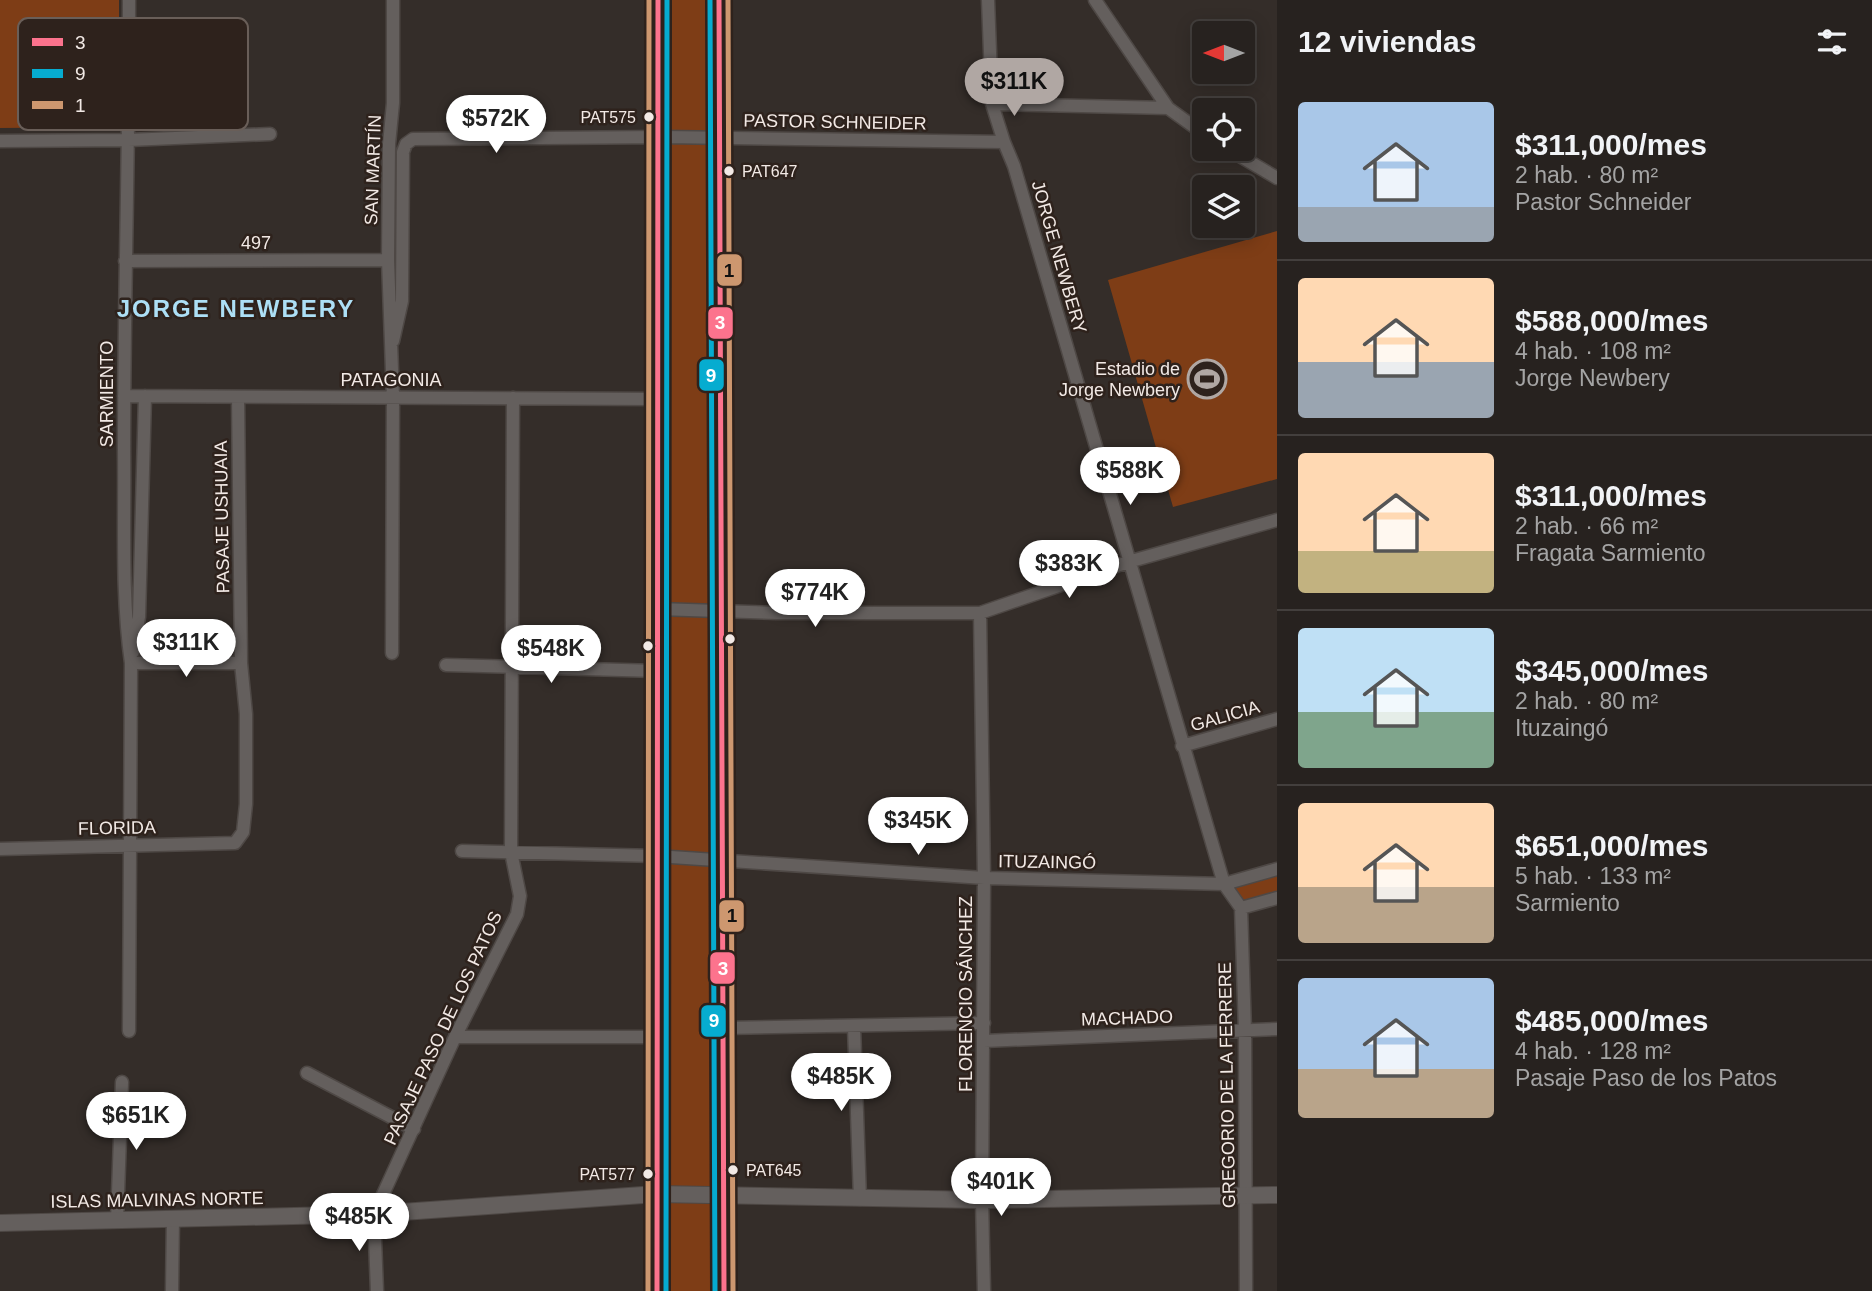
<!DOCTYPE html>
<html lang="es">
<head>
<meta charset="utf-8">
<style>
  :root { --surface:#27221f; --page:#2f2a28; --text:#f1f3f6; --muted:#a4a4a4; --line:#433f3d; --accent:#b0a7a3 }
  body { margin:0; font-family:Arial,sans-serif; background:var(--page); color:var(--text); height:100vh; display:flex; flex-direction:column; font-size:26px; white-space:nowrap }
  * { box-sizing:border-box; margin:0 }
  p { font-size:23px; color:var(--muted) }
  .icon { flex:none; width:38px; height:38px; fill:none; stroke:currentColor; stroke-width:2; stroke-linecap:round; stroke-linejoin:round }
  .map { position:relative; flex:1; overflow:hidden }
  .drawer { display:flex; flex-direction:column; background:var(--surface); width:595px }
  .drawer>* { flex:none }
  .needle { width:46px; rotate:270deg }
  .tools { position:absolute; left:1192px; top:21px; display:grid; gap:14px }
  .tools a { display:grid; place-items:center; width:63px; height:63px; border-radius:7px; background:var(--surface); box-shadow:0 4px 18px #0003,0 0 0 2px var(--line); font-size:35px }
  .price { position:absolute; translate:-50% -60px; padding:0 16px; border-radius:24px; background:#fff; color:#222; font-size:23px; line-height:46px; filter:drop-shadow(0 2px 4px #0008) }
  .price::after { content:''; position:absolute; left:50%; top:42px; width:21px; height:16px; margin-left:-10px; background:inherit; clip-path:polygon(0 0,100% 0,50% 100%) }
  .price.on { background:var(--accent); color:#111 }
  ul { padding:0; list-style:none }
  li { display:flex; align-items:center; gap:21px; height:175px; padding:0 21px }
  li+li { border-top:2px solid var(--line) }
  li span { display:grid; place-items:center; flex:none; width:196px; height:140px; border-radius:7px; color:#555 }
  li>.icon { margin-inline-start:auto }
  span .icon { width:84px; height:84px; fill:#fffc; stroke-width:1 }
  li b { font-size:30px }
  h2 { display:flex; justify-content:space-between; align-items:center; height:84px; padding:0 21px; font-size:30px }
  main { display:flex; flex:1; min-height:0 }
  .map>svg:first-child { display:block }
  .green { fill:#7e3d16 }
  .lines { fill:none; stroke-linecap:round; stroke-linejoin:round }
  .minor-casing { stroke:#4e4845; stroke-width:15 }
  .tertiary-casing { stroke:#4e4845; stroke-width:18 }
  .primary-casing { stroke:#4e4845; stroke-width:22 }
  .minor { stroke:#645f5d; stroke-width:12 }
  .tertiary { stroke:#645f5d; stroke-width:16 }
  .primary { stroke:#736964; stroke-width:19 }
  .bus-1-casing { stroke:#2e221c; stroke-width:10 }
  .bus-2-casing { stroke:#2e221c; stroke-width:10 }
  .bus-3-casing { stroke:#2e221c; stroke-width:10 }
  .bus-1 { stroke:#fc738d; stroke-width:5 }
  .bus-2 { stroke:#06acd0; stroke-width:5 }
  .bus-3 { stroke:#cd976f; stroke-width:5 }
  .bus-dot { fill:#f2e9e5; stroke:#2e221c; stroke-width:2.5 }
  .labels { text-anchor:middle; stroke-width:5; stroke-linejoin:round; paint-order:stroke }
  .bus-label { font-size:16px; fill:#f2e9e5; stroke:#2e221c; text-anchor:end }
  .street-label { font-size:18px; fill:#f2e9e5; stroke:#2e221c }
  .poi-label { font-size:18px; fill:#f2e9e5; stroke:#2e221c; text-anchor:end }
  .district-label { font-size:24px; font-weight:bold; letter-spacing:2px; fill:#addff5; stroke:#2e221c }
  .key { fill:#2e221c; stroke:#695e58; stroke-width:2 }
  .key-label { font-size:19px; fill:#f2e9e5 }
  .line-badge { stroke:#2e221c; stroke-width:2.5 }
  .badge-label { font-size:19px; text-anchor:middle; font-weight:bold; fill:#fff }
  .pale-badge-label { font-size:19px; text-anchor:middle; font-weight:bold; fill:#111 }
</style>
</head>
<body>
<main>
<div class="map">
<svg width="1277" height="1291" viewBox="0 0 1277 1291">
  <rect width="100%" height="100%" fill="#342d29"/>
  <!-- green -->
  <path class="green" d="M0,0H119V127L0,128Z
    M658,0H719L724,1291H657Z
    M1277,231V479L1173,507L1108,280Z
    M1277,869V898L1241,908L1224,884Z"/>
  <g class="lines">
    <defs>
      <path id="minor" d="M129,0C129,150 124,301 124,451C125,521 121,593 131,663L129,1031
        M988,0L992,104L1004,142L1014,166L1224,884L1241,908L1245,1031L1246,1291
        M1095,0L1168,108L1204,134
        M992,104L1168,108
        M0,141L129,140L270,134
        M1228,149L1277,178
        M125,261L388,260
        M393,341L402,301L403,152L406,144L413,139L665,137L1004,142
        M124,396L657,399
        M658,609L777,613H980L1128,562L1277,520
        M980,613L984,878L982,1200L984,1291
        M133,652L139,617L145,396
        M392,653L393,398L388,260L389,144L393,103V0
        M131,663H241
        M446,665L657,671
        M1182,746L1277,719
        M0,849L235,843L243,832L246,804V714L241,663L238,397
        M462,851L656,856L984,878L1224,884L1277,869
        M1241,908L1277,898
        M854,1027L860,1199
        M723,1028L984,1023
        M455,1037H658
        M984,1041L1277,1029
        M307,1073L414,1129
        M117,1221L122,1082
        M172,1291L173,1218
        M377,1291L374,1214L455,1037L517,914L520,896L511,852L513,398"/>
      <path id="tertiary" d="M0,1223L374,1214L657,1194L982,1200L1277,1195"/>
      <path id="primary" d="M719,0L723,611L724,1291
        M657,1291L658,0"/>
    </defs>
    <!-- minor casing -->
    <use href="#minor" class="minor-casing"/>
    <!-- tertiary casing -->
    <use href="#tertiary" class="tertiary-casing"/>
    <!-- primary casing -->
    <use href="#primary" class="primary-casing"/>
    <!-- minor -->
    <use href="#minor" class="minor"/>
    <!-- tertiary -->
    <use href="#tertiary" class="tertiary"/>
    <!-- primary -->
    <use href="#primary" class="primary"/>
    <defs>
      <path id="bus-1" d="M719,0L724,1291
        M657,1291L658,0"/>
      <path id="bus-2" d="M710,0L715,1291
        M666,1291L667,0"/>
      <path id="bus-3" d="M728,0L733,1291
        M648,1291L649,0"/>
    </defs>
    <!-- bus-1 casing -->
    <use href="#bus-1" class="bus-1-casing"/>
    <!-- bus-2 casing -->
    <use href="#bus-2" class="bus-2-casing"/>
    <!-- bus-3 casing -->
    <use href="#bus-3" class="bus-3-casing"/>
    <!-- bus-1 -->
    <use href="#bus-1" class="bus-1"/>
    <!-- bus-2 -->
    <use href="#bus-2" class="bus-2"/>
    <!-- bus-3 -->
    <use href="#bus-3" class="bus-3"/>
  </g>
  <!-- icons -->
  <defs>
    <symbol id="stadium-ring" viewBox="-11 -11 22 22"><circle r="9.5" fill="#2e221c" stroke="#b0a7a3" stroke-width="1.5"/><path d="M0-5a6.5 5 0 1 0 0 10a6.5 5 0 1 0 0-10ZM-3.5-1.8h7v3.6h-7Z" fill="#b0a7a3"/></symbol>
  </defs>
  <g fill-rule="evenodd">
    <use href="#stadium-ring" x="1185" y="357" width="44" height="44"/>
  </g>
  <!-- markers -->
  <g class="bus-dot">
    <circle cx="649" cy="117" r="6"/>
    <circle cx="729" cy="171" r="6"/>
    <circle cx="730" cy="639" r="6"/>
    <circle cx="648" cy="646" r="6"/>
    <circle cx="733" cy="1170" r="6"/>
    <circle cx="648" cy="1174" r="6"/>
  </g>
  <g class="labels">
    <!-- bus labels -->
    <g class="bus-label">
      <text x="636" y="123">PAT575</text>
      <text x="742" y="177" text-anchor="start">PAT647</text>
      <text x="746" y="1176" text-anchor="start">PAT645</text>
      <text x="635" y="1180">PAT577</text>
    </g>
    <!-- street labels -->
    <g class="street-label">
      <text transform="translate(835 122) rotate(1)" y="6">PASTOR SCHNEIDER</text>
      <text transform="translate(373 170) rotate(-88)" y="6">SAN MARTÍN</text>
      <text x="256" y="249">497</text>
      <text transform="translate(1059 257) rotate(74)" y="6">JORGE NEWBERY</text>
      <text x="391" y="386">PATAGONIA</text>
      <text transform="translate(107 394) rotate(-90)" y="6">SARMIENTO</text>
      <text transform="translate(222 517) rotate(-91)" y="6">PASAJE USHUAIA</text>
      <text transform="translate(1225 716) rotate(-16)" y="6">GALICIA</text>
      <text transform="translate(117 828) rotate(-1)" y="6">FLORIDA</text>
      <text transform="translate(1047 862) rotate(1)" y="6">ITUZAINGÓ</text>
      <text transform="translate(966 994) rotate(-90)" y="6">FLORENCIO SÁNCHEZ</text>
      <text transform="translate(1127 1018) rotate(-2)" y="6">MACHADO</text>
      <text transform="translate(443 1028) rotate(-65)" y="6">PASAJE PASO DE LOS PATOS</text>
      <text transform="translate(1227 1085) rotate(-91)" y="6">GREGORIO DE LA FERRERE</text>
      <text transform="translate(157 1200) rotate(-1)" y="6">ISLAS MALVINAS NORTE</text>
    </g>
    <!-- poi labels -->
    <g class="poi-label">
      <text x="1180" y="375">Estadio de<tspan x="1180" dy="21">Jorge Newbery</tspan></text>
    </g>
    <!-- district labels -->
    <g class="district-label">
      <text x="236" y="317">JORGE NEWBERY</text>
    </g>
  </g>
  <!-- legend -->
  <rect x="18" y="18" width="230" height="112" rx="10" class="key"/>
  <rect x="32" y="38" width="31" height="8" fill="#fc738d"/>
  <rect x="32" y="69" width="31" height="9" fill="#06acd0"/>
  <rect x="32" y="101" width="31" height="8" fill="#cd976f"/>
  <g class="key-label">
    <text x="75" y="49">3</text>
    <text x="75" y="80">9</text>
    <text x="75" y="112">1</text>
  </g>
  <g class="line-badge">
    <rect x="716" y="253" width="27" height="34" rx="7" fill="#cd976f"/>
    <rect x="707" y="306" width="27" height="34" rx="7" fill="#fc738d"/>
    <rect x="698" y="358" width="27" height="34" rx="7" fill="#06acd0"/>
    <rect x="718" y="899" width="27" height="34" rx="7" fill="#cd976f"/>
    <rect x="709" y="951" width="27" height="34" rx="7" fill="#fc738d"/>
    <rect x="700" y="1004" width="27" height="34" rx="7" fill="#06acd0"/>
  </g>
  <g class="badge-label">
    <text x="720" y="329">3</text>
    <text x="711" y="382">9</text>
    <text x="723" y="975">3</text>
    <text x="714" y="1027">9</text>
  </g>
  <g class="pale-badge-label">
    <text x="729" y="277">1</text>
    <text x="732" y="922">1</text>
  </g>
</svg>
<div class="tools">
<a><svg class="needle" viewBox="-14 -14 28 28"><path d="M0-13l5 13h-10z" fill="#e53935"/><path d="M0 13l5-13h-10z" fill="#a4a4a4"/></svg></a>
<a><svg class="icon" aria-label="locate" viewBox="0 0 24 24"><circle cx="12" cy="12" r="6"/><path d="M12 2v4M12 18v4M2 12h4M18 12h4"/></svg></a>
<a><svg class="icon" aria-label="layers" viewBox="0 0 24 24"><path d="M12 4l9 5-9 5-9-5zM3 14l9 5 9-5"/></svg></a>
</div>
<b class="price on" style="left:1014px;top:118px">$311K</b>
<b class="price" style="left:496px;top:155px">$572K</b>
<b class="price" style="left:1130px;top:507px">$588K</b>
<b class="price" style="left:1069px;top:600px">$383K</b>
<b class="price" style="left:815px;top:629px">$774K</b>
<b class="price" style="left:186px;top:679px">$311K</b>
<b class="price" style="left:551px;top:685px">$548K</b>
<b class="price" style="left:918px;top:857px">$345K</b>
<b class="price" style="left:841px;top:1113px">$485K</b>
<b class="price" style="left:136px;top:1152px">$651K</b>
<b class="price" style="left:1001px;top:1218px">$401K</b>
<b class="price" style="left:359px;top:1253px">$485K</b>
</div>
<section class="drawer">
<h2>12 viviendas<svg class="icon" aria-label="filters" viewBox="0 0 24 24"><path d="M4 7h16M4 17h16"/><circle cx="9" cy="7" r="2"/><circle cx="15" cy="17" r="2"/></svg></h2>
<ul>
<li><span style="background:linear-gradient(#a9c7e8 75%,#9aa5b1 0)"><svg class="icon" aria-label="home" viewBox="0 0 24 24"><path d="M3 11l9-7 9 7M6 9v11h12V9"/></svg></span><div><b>$311,000/mes</b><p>2 hab. · 80 m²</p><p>Pastor Schneider</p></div></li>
<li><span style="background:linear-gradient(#ffd9b3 60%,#9aa5b1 0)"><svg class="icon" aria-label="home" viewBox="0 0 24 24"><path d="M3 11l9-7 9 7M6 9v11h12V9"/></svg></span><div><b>$588,000/mes</b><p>4 hab. · 108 m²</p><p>Jorge Newbery</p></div></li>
<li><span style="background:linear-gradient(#ffd9b3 70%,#c2b280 0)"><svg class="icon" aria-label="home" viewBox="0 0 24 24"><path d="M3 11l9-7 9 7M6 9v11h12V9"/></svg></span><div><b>$311,000/mes</b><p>2 hab. · 66 m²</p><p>Fragata Sarmiento</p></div></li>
<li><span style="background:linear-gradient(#bfe0f5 60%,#7fa58c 0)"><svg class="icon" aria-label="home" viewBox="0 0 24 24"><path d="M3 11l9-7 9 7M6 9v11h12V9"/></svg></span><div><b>$345,000/mes</b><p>2 hab. · 80 m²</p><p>Ituzaingó</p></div></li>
<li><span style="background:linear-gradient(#ffd9b3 60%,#b9a48a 0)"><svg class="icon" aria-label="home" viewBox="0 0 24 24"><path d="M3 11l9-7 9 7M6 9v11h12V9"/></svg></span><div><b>$651,000/mes</b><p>5 hab. · 133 m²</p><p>Sarmiento</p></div></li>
<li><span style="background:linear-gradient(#a9c7e8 65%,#b9a48a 0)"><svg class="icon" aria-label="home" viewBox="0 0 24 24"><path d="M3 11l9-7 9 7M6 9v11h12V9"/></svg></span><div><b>$485,000/mes</b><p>4 hab. · 128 m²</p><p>Pasaje Paso de los Patos</p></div></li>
</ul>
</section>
</main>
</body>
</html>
